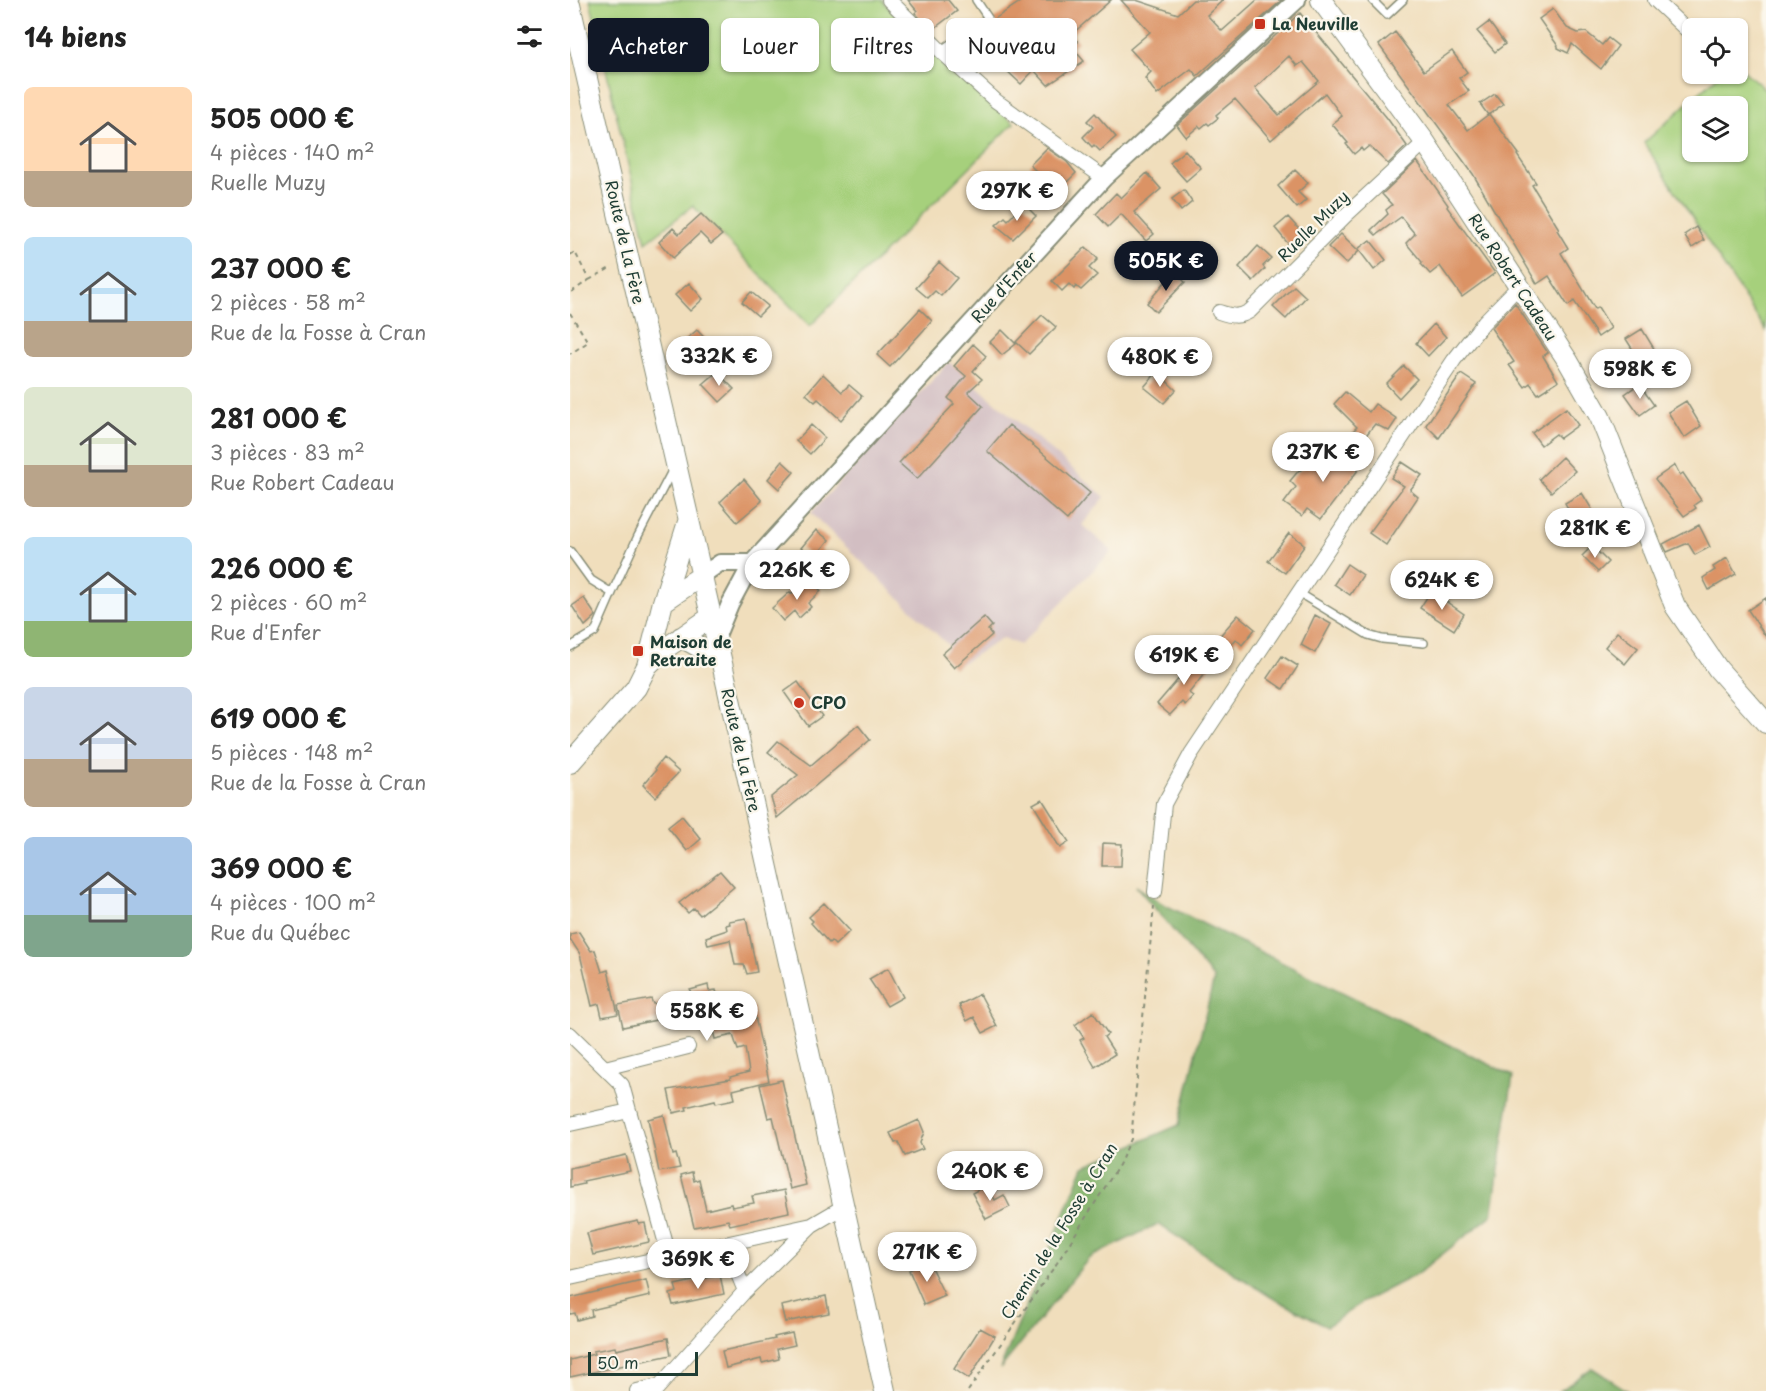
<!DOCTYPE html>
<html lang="fr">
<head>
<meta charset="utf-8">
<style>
  :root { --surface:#fff; --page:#f6f6f6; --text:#222; --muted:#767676; --accent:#111827 }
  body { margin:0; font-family:"Playpen Sans",sans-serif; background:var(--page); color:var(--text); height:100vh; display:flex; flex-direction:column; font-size:22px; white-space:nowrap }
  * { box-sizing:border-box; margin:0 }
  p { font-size:20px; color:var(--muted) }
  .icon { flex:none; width:33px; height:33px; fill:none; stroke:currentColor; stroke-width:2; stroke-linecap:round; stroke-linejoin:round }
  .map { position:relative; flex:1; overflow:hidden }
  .sheet { display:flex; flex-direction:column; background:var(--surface); width:570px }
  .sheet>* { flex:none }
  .hud { position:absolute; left:18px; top:18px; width:570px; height:54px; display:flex; gap:12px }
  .controls { position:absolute; left:1112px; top:18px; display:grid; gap:12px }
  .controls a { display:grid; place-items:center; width:66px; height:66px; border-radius:9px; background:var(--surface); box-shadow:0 2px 4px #0004; font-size:30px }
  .scale { position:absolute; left:18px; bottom:15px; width:110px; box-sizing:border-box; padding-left:6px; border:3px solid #1f3d34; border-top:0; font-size:16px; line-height:21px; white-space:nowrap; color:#1f3d34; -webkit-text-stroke:4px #fbf7ec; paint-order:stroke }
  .price { position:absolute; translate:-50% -51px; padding:0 14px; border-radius:21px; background:#fff; color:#222; font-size:20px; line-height:39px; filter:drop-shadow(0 2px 3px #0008) }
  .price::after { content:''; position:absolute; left:50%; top:36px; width:18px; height:14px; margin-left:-9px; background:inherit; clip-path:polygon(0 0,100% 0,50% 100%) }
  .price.active { background:var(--accent); color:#fff }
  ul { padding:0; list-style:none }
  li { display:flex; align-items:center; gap:18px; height:150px; padding:0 24px }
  li span { display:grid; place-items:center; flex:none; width:168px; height:120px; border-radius:9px; color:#555 }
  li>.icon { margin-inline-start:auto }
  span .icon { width:72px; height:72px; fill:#fffc; stroke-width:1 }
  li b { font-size:26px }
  h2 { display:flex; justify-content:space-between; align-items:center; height:72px; padding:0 24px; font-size:26px }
  .chip { padding:0 21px; border-radius:9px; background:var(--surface); box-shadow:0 2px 4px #0004; font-size:21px; line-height:54px }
  .chip.active { background:var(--accent); color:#fff }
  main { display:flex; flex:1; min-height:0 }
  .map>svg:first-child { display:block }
  .industrial { fill:#d2bec2 }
  .green { fill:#a6d07c; stroke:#628658; stroke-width:1.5; fill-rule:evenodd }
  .forest { fill:#84b26c; stroke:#527850; stroke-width:1.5 }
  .building { fill:#db9365; fill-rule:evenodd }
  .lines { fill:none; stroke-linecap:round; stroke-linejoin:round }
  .service-casing { stroke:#888e78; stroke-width:10 }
  .minor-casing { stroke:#888e78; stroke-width:16 }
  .tertiary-casing { stroke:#888e78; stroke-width:20 }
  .secondary-casing { stroke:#888e78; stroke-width:22 }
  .path { stroke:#888e78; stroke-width:2; stroke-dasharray:4.5 4.5; stroke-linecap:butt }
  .service { stroke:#fff; stroke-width:7 }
  .minor { stroke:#fff; stroke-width:14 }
  .tertiary { stroke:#fff; stroke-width:16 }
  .secondary { stroke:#fff; stroke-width:20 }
  .poi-dot { fill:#c8321e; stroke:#fbf7ec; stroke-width:2 }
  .labels { text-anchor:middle; stroke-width:4.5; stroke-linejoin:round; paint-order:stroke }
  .poi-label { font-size:16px; font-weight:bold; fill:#1f3d34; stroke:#fbf7ec; text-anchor:start }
  .street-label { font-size:16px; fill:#1f3d34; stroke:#fbf7ec }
</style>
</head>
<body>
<main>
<section class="sheet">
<h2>14 biens<svg class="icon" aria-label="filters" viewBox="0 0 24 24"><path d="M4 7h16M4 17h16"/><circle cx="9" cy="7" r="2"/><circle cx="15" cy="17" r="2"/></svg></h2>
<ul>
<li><span style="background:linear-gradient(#ffd9b3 70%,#b9a48a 0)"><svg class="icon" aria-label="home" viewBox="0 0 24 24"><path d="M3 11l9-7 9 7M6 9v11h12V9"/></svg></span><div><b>505 000 €</b><p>4 pièces · 140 m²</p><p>Ruelle Muzy</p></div></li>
<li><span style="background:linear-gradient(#bfe0f5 70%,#b9a48a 0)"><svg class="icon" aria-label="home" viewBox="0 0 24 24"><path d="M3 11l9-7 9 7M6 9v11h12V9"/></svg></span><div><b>237 000 €</b><p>2 pièces · 58 m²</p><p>Rue de la Fosse à Cran</p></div></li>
<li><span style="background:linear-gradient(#dfe7d0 65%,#b9a48a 0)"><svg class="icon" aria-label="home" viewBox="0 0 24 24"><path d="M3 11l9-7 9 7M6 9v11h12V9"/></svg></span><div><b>281 000 €</b><p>3 pièces · 83 m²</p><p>Rue Robert Cadeau</p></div></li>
<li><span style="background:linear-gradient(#bfe0f5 70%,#8fb573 0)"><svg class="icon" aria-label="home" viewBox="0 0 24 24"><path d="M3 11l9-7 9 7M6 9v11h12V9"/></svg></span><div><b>226 000 €</b><p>2 pièces · 60 m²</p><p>Rue d'Enfer</p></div></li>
<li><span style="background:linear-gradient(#c9d6e8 60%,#b9a48a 0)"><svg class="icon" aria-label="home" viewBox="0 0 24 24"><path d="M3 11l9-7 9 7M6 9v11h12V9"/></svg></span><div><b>619 000 €</b><p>5 pièces · 148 m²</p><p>Rue de la Fosse à Cran</p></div></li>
<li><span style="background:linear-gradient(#a9c7e8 65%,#7fa58c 0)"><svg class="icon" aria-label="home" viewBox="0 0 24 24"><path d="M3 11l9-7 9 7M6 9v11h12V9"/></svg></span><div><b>369 000 €</b><p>4 pièces · 100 m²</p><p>Rue du Québec</p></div></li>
</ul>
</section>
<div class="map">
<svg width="1196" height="1391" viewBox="0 0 1196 1391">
  <rect width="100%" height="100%" fill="#fbf7ec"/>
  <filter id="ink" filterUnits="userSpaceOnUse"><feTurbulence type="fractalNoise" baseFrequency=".0167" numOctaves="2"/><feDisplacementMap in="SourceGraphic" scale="12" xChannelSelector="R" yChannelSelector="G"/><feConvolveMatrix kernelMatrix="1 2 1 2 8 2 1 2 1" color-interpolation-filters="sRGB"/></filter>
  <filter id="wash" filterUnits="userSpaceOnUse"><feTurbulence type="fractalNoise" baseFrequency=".008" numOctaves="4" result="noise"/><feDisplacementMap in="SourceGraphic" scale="24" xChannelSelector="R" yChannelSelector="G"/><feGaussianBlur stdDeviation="1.35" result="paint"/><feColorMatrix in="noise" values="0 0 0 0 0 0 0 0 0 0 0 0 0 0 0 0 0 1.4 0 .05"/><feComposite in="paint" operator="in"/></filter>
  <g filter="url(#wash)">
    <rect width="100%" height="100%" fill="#f0debc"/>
    <!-- industrial -->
    <path class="industrial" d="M379,362L535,497L512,525L542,551L450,645L433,638L384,668L372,654L379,646L241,513Z"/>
    <!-- green -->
    <path class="green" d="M20,0H312L340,33L444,123L240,326L123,206L76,242Z
      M1167,65L1196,90V331L1074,143L1150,74H1167ZM1167,106V152H1122V106Z"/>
    <!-- forest -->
    <path class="forest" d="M566,886L593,904L943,1076L922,1215L847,1274L793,1302L757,1326L701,1297L588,1224L519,1258L430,1369L514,1166L609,1125L644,979Z
      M1022,1368L1058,1391H990Z"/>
    <g id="blocks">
      <!-- building -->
      <path class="building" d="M338,0H378L387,11L362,30L345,13L347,11Z
        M453,0H541L502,34L508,42L502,47L514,61L478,85L464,70L451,84L415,50L430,34L422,22L423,20Z
        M551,0H566L608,14L623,0H653L637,15L652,31L687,0H712L627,76L621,69L587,95L575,78L581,72L560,49L580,32Z
        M983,9L997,28L1008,33L1016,32L1032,45L1038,38L1048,46L1031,69L1002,44L998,53L988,48V46L969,19Z
        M730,13L817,118L837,146L818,164L799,146L793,151L791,148L784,154L776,144L778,143L762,124L772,116L755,93L701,140L665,99L646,115L648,118L639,125L637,123L631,128L629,126L616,137L607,125ZM719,56L727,66L733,62L749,81L709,115L685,88Z
        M919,22L935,44L925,52L907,31Z
        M825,32L854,71L882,51L897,72L889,78L899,91L879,105L898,130L919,114L949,154L947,155L966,183L962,185L989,229L987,230L998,248L991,253L1025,309L1028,307L1041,328L1028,337L1004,301L998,306L979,276L967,284L903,174L809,45Z
        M925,94L933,104L918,115L910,104Z
        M525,113L546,137L530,151L524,145L522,147L513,137L523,127L517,121Z
        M477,148L497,162L506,173L487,192L460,165Z
        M615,150L631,168L616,181L600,163Z
        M847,161L878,205L877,207L925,273L892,297L870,266L860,274L851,264L852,262L836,243L845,234L831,217L806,235L801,230L818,214L816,210L822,205L812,194Z
        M725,170L738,183L728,192L736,200L727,208L708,186Z
        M577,173L591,189L564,212L584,234L576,241L551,214L538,227L526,214L546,193L551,198Z
        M614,190L622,202L611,211L602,199Z
        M454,204L466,216L443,239L426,225L435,217L438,220Z
        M131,214L152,235L141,244L130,233L103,258L89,242L103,228L109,234Z
        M718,217L734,235L720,246L705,228Z
        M1126,227L1134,240L1122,248L1114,235Z
        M771,234L789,251L776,264L758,247Z
        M800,240L816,260L804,270L788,249Z
        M688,246L701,258L693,266L695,269L683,281L669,267Z
        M516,247L528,259L519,268L527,275L511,290L506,286L504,289L499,284L492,291L482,281Z
        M369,262L387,278L371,296L365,291L358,298L346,288Z
        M604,272L615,282L586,312L577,303Z
        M119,283L133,299L120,311L105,295Z
        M724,286L736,297L716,319L703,307Z
        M181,292L198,306L188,316L172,302Z
        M945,303L978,353L973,356L988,381L968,394L960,383L955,387L939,365L944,362L921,328Z
        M350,309L362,321L320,367L307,355Z
        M472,315L486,327L459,354L446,342Z
        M864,324L876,337L858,356L846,343Z
        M1072,329L1086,352L1069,363L1061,352L1063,350L1056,339Z
        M127,330L142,346L128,358L113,342Z
        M432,330L446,344L432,355L420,342Z
        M403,344L416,356L403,371L412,379L398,392L413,406L347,479L329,463L384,404L378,398L396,376L384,366Z
        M834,366L847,379L829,398L816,384Z
        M147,372L164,389L150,402L133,384Z
        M587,372L606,390L594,403L574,387Z
        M253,374L272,392L279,385L292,396L271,420L248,399L245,402L236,394Z
        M891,374L906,384L869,438L856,425Z
        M1069,384L1084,405L1070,415L1055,394Z
        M775,392L799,412L805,404L827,419L819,431L805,424L793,439L783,431L787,427L764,404Z
        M1116,401L1131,426L1114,438L1098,412Z
        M996,408L1008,425L990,438L986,434L971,445L962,433Z
        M241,425L255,438L240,454L226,441Z
        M439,425L520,493L497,520L417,451Z
        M757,448L777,463L788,449L798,457L751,519L737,509L732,516L714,503L726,487L720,481L730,469L731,470L737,464L741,467Z
        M992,457L1005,471L981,492L969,479Z
        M212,461L224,472L209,489L198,479Z
        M832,462L852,475L840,490L848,497L816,545L799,533L834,486L821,478Z
        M1105,465L1110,475L1113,473L1131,500L1124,505L1126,508L1114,516L1085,479Z
        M174,479L192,501L167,522L150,502Z
        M1012,493L1026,516L1008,526L995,503Z
        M1129,525L1140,547L1125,555L1118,543L1097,552L1093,544Z
        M246,530L259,540L251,550L260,557L253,566L231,548Z
        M719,533L735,545L715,573L698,561Z
        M1022,546L1038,562L1028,572L1012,556Z
        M1157,558L1166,574L1139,590L1133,578L1145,570L1143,567Z
        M777,564L793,575L780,595L764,584Z
        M240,579L251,591L238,603L241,607L229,618L224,611L213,621L202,608L220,592L221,594Z
        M861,591L894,614L884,630L850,608Z
        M14,598L26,616L15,626L2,606Z
        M1196,598V637L1178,610Z
        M668,615L685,629L672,645L666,639L658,649L647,639Z
        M745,615L761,624L745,653L731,645Z
        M414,617L422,626L418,630L422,635L384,668L372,654Z
        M1047,632L1068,648L1055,664L1035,647Z
        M629,655L642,664L619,693L623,696L615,705L612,702L600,715L587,704Z
        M712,656L728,666L713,689L697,678Z
        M228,682L252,716L238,726L214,692Z
        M288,725L300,740L207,818L201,797L228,775L198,752L208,741L241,765Z
        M93,758L109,772L85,797L73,785L86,770L85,768Z
        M472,799L499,842L490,848L463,804Z
        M112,816L131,839L117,851L98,827Z
        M533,843L552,844L551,866H532Z
        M150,871L164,887L130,915L124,908L118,913L109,903Z
        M254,903L280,931L265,945L261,941L259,943L241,923L243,921L239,917Z
        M176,918L187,972L177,974L174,965H165L160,940L138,945L136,937L157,930L156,925L160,924L159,921Z
        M9,932L21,951L25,950L32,972L38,970L48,1014L32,1017L29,1004L22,1006L10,954L0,939V934Z
        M318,968L333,997L317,1006L299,979Z
        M138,985L139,991L146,990L152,1013L183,1007L199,1081L163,1090L165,1099L146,1103L145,1100L116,1107L117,1110L103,1113L98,1090L160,1079V1077L179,1072L175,1048L168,1050L163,1035L145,1039L138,1009L53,1027L48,1005L81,999L83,1004L102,1000L121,995L120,990Z
        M410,994L427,1026L413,1033L404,1017L397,1021L389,1005Z
        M523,1012L538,1034L534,1037L545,1054L525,1067L510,1040L514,1038L505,1025Z
        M212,1080L236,1185L220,1189L203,1117L198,1118L190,1085Z
        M94,1115L103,1155L106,1154L110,1168L89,1172L78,1119Z
        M349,1120L354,1132L350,1143L353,1149L335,1156L328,1142L325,1143L320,1133Z
        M56,1155L60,1171L13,1181L14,1184L0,1187V1168Z
        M122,1172L124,1181L129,1179L136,1210L161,1204L162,1207L184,1203L182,1196L214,1190L219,1212L160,1225L158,1220L124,1227L111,1175Z
        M417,1185L425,1200L434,1195L440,1207L416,1219L402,1193Z
        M68,1221L69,1224L75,1223L79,1242L23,1255L17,1233Z
        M358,1261L375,1296L354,1305L339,1270Z
        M150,1275L154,1294L103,1305L100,1294L107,1292L105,1285Z
        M76,1280L80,1296L21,1310L22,1316L7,1320L5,1313L0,1314V1298Z
        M256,1296L259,1313L215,1322L211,1306Z
        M410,1328L425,1336L399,1379L384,1369Z
        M222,1333L225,1345L207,1349L209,1359L192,1363L191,1359L156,1368L152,1351L205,1339L204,1337Z
        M98,1338L101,1355L0,1377V1360L24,1354L23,1351L45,1347L46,1350Z"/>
    </g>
  </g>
  <g filter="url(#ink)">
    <use href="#blocks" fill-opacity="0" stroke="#888e78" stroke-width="1.5"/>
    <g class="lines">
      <defs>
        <path id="service" d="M802,0L817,15L833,0
          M370,51L418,18L406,0
          M0,551L21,580L42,593L68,536L103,469
          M729,593L798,635L812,639L854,643
          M0,647L25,632L42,593"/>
        <path id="minor" d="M319,0L374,54L426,101L534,178
          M1085,0L1122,35
          M649,312C661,316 669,318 680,311L776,215L855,142
          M585,892L594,804L621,754L884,360L914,322L949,286
          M0,1034L52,1085L99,1255
          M35,1068L118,1047
          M0,1124L59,1111
          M150,1244L165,1267L175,1291
          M0,1278L242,1225L266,1211L274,1210
          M67,1391L88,1386
          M85,1391L175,1291L242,1225"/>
        <path id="tertiary" d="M131,576L150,563H182
          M146,638L160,604L182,563L327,404L534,178L727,0"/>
        <path id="secondary" d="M751,0L855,142L998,361L1030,417L1105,606L1148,669L1196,723
          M0,5L151,659L315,1391
          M93,602L131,576
          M111,637L151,659
          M77,666L93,650L141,617
          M0,763L66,688L77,666L93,602L118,522"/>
      </defs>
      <!-- service casing -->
      <use href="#service" class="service-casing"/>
      <!-- minor casing -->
      <use href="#minor" class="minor-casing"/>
      <!-- tertiary casing -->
      <use href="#tertiary" class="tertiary-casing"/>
      <!-- secondary casing -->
      <use href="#secondary" class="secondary-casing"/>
      <!-- path -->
      <path class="path" d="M0,255L5,252L19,280L0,293
        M19,280L42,267
        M0,313L18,342L0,354
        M398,1391L487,1263L549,1165L561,1139L584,906"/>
      <!-- service -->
      <use href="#service" class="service"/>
      <!-- minor -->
      <use href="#minor" class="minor"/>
      <!-- tertiary -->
      <use href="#tertiary" class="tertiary"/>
      <!-- secondary -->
      <use href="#secondary" class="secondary"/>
    </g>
  </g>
  <!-- markers -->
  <g class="poi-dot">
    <rect x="684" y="18" width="12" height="12" rx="3"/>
    <rect x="62" y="645" width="12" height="12" rx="3"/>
    <circle cx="229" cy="703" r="6"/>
  </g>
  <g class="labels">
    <!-- poi labels -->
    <g class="poi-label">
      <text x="702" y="30">La Neuville</text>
      <text x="80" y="648">Maison de<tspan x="80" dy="18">Retraite</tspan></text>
      <text x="241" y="709">CPO</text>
    </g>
    <!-- street labels -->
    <g class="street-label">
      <text transform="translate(743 226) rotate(-45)" y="6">Ruelle Muzy</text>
      <text transform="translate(55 242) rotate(77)" y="6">Route de La Fère</text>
      <text transform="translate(943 277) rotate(57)" y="6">Rue Robert Cadeau</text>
      <text transform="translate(434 287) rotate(-48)" y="6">Rue d'Enfer</text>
      <text transform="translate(171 750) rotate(77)" y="6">Route de La Fère</text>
      <text transform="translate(489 1231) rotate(-58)" y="6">Chemin de la Fosse à Cran</text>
    </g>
  </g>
</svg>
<div class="controls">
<a><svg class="icon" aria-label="locate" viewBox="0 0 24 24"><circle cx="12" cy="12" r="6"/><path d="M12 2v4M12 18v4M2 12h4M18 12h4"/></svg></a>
<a><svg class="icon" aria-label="layers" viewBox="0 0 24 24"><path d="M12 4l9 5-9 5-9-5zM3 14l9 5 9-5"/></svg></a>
</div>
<div class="scale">50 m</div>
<b class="price" style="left:447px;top:222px">297K €</b>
<b class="price active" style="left:596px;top:292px">505K €</b>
<b class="price" style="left:149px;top:387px">332K €</b>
<b class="price" style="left:590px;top:388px">480K €</b>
<b class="price" style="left:1070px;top:400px">598K €</b>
<b class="price" style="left:753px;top:483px">237K €</b>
<b class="price" style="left:1025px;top:559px">281K €</b>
<b class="price" style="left:227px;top:601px">226K €</b>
<b class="price" style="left:872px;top:611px">624K €</b>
<b class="price" style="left:614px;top:686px">619K €</b>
<b class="price" style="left:137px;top:1042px">558K €</b>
<b class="price" style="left:420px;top:1202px">240K €</b>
<b class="price" style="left:357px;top:1283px">271K €</b>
<b class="price" style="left:128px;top:1290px">369K €</b>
<div class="hud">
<a class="chip active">Acheter</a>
<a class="chip">Louer</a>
<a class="chip">Filtres</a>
<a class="chip">Nouveau</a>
</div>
</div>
</main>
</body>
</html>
